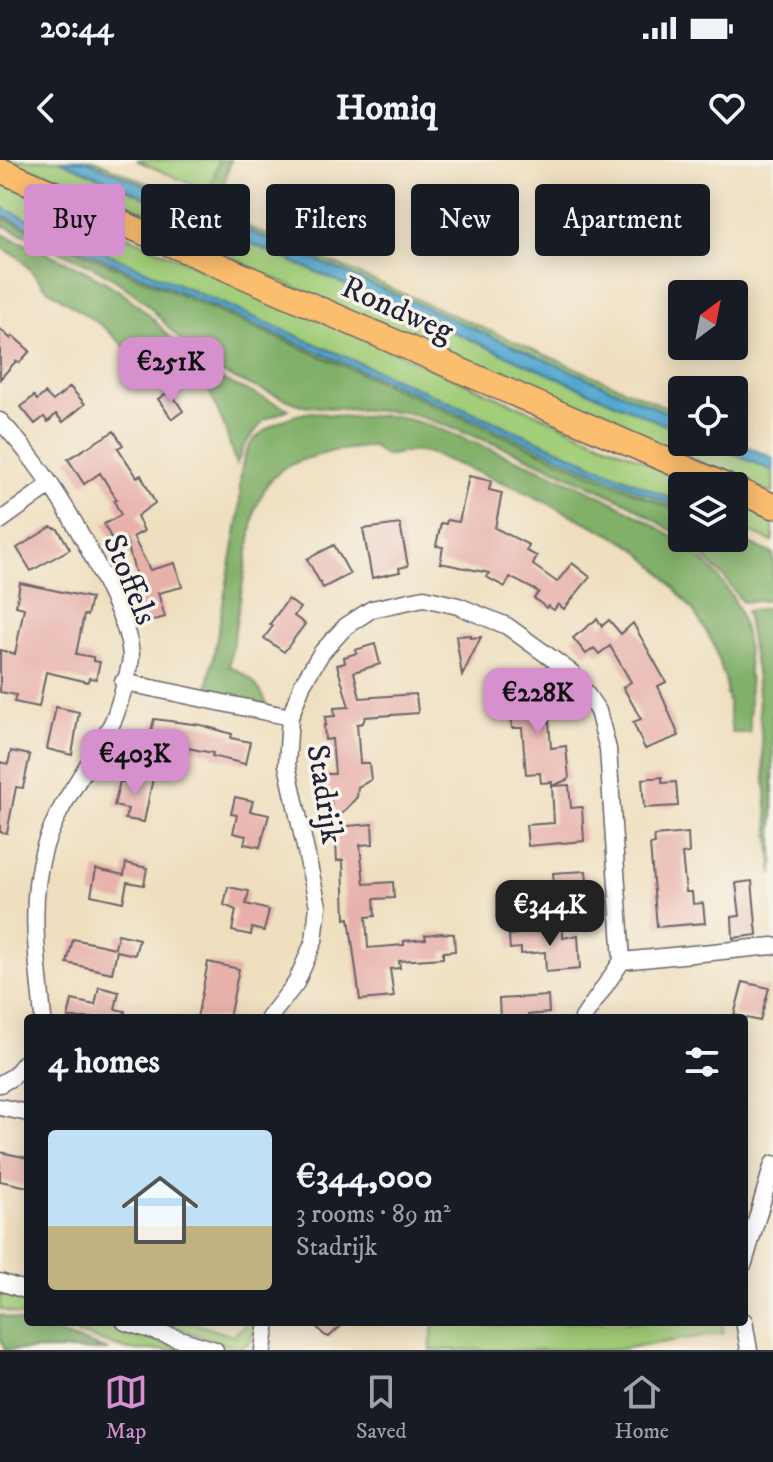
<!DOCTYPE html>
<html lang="en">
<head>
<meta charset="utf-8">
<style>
  :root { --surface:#171b24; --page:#20242c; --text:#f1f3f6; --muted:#9ea1a6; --line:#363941; --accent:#d690ce }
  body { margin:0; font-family:"IM FELL DW Pica",serif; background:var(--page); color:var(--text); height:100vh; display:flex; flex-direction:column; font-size:30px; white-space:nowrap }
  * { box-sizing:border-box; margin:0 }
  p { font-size:26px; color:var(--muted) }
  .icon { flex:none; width:44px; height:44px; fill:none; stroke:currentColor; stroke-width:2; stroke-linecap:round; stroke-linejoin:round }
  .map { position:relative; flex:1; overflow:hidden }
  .sheet { position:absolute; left:24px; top:854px; width:724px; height:312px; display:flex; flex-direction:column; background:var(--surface); border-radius:8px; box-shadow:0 4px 20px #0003 }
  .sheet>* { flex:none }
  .banner { position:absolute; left:24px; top:24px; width:726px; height:72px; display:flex; gap:16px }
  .needle { width:52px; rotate:32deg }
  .buttons { position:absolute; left:668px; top:120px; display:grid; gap:16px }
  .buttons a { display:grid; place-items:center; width:80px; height:80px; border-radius:8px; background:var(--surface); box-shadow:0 4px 20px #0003; font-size:40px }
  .price { position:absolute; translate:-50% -68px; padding:0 18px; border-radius:16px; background:var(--accent); color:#111; font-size:26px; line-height:52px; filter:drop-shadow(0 2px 4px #0008) }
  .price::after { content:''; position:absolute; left:50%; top:48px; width:24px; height:18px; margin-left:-12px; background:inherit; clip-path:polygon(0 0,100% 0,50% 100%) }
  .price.current { background:#222; color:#fff }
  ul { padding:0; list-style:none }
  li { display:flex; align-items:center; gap:24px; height:200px; padding:0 24px }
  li+li { border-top:2px solid var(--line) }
  li span { display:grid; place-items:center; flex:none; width:224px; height:160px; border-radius:8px; color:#555 }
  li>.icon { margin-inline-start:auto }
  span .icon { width:96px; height:96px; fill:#fffc; stroke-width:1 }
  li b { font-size:34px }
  h2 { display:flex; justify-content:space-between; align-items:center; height:96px; padding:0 24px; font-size:34px }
  .pill { padding:0 28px; border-radius:8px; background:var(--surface); box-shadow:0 4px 20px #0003; font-size:28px; line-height:72px }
  .pill.current { background:var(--accent); color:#111 }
  .status { display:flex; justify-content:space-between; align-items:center; height:56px; padding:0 40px; background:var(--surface); direction:ltr }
  .status svg { height:22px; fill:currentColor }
  header { display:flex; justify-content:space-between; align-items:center; height:104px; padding:0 24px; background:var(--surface); font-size:36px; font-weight:700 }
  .tabs { display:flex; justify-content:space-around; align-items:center; height:112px; border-top:2px solid var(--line); background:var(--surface); font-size:22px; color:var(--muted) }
  .tabs a { display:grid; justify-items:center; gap:4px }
  .tabs .current { color:var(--accent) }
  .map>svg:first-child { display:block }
  .green { fill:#a2cd79; stroke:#62785a; stroke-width:2 }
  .forest { fill:#81b069; stroke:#526952; stroke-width:2 }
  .water { fill:#54a9d0; stroke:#3b6686; stroke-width:2 }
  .building { fill:#e7b1aa }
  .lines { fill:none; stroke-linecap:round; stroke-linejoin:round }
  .minor-casing { stroke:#6a6469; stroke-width:19 }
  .primary-casing { stroke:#6a6469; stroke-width:27 }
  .minor { stroke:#fff; stroke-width:16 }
  .primary { stroke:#fbbd6e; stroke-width:24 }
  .labels { text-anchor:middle; stroke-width:7; stroke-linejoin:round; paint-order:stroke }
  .street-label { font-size:32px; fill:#22223b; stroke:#f7f3e8 }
</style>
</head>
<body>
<div class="status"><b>20:44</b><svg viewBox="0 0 49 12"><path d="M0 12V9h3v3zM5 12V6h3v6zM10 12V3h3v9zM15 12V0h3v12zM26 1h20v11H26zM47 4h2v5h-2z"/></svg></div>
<header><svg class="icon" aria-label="back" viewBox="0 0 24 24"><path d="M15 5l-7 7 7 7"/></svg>Homiq<svg class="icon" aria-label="heart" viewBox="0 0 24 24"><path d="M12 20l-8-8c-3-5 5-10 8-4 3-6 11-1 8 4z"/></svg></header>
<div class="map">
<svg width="773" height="1190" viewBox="0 0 773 1190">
  <rect width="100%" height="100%" fill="#f7f3e8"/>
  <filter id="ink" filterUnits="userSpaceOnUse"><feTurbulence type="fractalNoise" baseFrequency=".0125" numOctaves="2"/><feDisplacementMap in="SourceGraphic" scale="16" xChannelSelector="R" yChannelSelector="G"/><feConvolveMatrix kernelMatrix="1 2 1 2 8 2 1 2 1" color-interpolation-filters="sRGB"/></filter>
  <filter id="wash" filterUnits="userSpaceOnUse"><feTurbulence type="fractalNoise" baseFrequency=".006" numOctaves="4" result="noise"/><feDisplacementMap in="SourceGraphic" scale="32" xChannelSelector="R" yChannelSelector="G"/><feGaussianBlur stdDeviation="1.8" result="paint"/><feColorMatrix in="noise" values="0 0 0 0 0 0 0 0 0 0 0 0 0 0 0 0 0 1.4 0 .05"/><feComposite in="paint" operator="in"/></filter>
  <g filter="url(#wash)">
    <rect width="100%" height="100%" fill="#efdfbf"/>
    <!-- green -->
    <path class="green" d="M2,0H60L101,18L682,272V282H706L773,311V334L255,110L189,71L82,24Z
      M86,0H94L682,254V259Z
      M136,0H219L209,32Z
      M0,21L703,326H682V343L0,47Z
      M0,54L682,349V353L0,57Z
      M734,339L773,356V382L734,365Z
      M0,1131L28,1140V1158L0,1149Z
      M42,1162H97L187,1190H129Z
      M159,1162H189L233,1176L249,1162H256C254,1177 251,1186 235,1188Z
      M543,1162H721L724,1173L613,1190H430L433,1169L438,1163L498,1165Z"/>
    <!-- forest -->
    <path class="forest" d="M219,0H231L220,37L209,32Z
      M0,57L682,353V377L628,343L521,294L439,263L405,252L339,249L301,245L237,220L201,202L144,141L118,122L90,105L0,64Z
      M0,73C59,99 120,119 163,170C169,177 180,186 179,195C178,207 161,213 152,219L132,194L105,168L46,128L19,97L0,87Z
      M200,210L289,249L264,260L244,286L236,305L224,265Z
      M313,252C325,254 337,256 349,257C365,257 383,254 398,257C429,263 460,277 490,289C562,317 691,367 731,435C753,471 749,532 750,573H732L725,519L713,483L693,450L660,411L634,387L612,375L517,328L429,293L414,291L384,296L373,286L333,291L302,300L283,308L267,324L255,349L229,506C249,516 260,525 268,547L207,531C217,475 228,419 238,363C243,337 235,309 250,285C264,266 291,254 313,252Z
      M734,376L773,394V440L742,442L725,418L683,378Z
      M773,447V716L756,511L746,451Z
      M0,1155L108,1190H5L0,1177Z"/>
    <!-- water -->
    <path class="water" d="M60,0H86L682,259V272Z
      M0,47L682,343V349L0,54Z
      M734,281L773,298V311L706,282Z"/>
    <g id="blocks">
      <!-- building -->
      <path class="building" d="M0,169L11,179L13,176L30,191L19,203L16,201L0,219Z
        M70,227L85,244L63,262L56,254L48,262L44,257L35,264L21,247L34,236L37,240L45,233L53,241Z
        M170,231L183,251L172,259L158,239Z
        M114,271L123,285L118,288L137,317L141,315L155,343L137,356L144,371L133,377L150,410L175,403L182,427L158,433L165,457L141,464L131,429L139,426L126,380L115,386L104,364L121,355L114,341L117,340L100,313L84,324L68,299Z
        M469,316L491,321L489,330L502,333L495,368L529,385L526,391L537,396L533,405L557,422L572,403L590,417L564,449L558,444L554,450L548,446L546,448L534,438L539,432L510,417L505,427L486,417L489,413L440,403L443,387L436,386L441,363L446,364L447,360L459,362Z
        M400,364L408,406L399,408L400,412L372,418L363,369Z
        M51,367L58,369L70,389L31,411L17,388Z
        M334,385L350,414L323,428L307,399Z
        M20,423L91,438L87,456L84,455L76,494L93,497V501L100,502L96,519L89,518L88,522L46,512L39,547L14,542L16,535L0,532V490L15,494L24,448L16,446Z
        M288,439L300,448L294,456L305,464L284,492L264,478L273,466L270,464Z
        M597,459L602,466L609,460L621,474L633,463L666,522L658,526L679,576L645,589L633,562L641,559L623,527L631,522L610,486L599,494L594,488L586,494L573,478Z
        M471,475V478L481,477L462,516L456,476Z
        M375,484L380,504L354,512L360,538L416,534L418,553L365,557L363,563L357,564L360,603H369L371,620L358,627L357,637L332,665L331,641H326L324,617L326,614H335L332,579L325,580L324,565H326L325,557L335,556L334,548L349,547L337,505L345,503L344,497L357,493L355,490Z
        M551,531L552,547H548L551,588L566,586L569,619L552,626V622L541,623L540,613L526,614L522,568H512L511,549L505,550L504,535Z
        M56,547L79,552L72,595L47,589Z
        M154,559L201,565L232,574L231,578L250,582L245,604L212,596L213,593L182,587L177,611L163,591L151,588L152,585L148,584Z
        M11,591L30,595L23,628L16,627L7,673L0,672V602L8,604Z
        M130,613L153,618L144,662L125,659L128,649L114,646L120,621L128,623Z
        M662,617V623L676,622L678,646L644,648L642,619Z
        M569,625L571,648L582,647L584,681L528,686L526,665L554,663L552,626Z
        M235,637L253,641L250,651L269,655L260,687L244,684L246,676L233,673L237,655L231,654Z
        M372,664L373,684L360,685L364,724L393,722L394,738L374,739L375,756L366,757L368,788L404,785V781L426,779L425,775L441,773L454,774L455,791L443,792V798L399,801L400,808L390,809L394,837L360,840L349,758L345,759L343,700L337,701L335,667Z
        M688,673L689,693L682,694L686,732H692L693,744L703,743L705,763L657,767L650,685L655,684L654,676Z
        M126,703L147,708L144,725L127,722L123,742L91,735L96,709L124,715Z
        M586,711L589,745L556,747L553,713Z
        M752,721L757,775L733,778L732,757L740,756L736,723Z
        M228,727L249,731L246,744L269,750L264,771L252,768L251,775L232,771L236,750L224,745Z
        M563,768V778L578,775L580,809L546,812L545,792L521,794V788L510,789L509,775Z
        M118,774L139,779L135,795L117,791L112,813L67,803L73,779L115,788Z
        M208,802L239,809L229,858H197Z
        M743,822L769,828L760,861L734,855Z
        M99,827L119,832L115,849L125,851L124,858H68L72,840L95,845Z
        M548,836L549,853L528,855L529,858H500L499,839Z
        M0,992L28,998V1027L0,1021Z
        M312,1162H345L329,1177L324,1175Z"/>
    </g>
  </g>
  <g filter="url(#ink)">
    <use href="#blocks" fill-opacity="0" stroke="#6a6469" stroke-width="2"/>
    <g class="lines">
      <defs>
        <path id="minor" d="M0,261C46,309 80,368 108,428C118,449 130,474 131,497C131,505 117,553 113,561C92,605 58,642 44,689C28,744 38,802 43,858
          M0,361L50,325
          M123,522L290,557
          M622,801L773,786
          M269,858L296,823L314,781L318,746L287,605L290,557L303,523L322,492L346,466L372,449L424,438L458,446L507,466L572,513L598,551L608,589L622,801L583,858
          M0,924L14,916L28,899
          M0,947L28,953
          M744,1103L773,1004
          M0,1122L28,1131
          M744,1161L749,1190
          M125,1162L215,1190
          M263,1190L267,1162"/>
        <path id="primary" d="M0,10L726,326
          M734,329L773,346"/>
      </defs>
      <!-- minor casing -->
      <use href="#minor" class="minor-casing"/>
      <!-- primary casing -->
      <use href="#primary" class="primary-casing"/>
      <!-- minor -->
      <use href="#minor" class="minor"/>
      <!-- primary -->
      <use href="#primary" class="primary"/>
    </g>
  </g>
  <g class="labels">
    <!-- street labels -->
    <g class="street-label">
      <text transform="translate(398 148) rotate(24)" y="11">Rondweg</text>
      <text transform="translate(131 419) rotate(68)" y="11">Stoffels</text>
      <text transform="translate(326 634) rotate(81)" y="11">Stadrijk</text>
    </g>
  </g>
</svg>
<div class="buttons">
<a><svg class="needle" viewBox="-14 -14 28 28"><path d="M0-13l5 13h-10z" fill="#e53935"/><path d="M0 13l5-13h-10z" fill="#9ea1a6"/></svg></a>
<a><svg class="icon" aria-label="locate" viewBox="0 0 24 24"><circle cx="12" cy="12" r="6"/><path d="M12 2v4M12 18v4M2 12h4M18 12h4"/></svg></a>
<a><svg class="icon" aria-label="layers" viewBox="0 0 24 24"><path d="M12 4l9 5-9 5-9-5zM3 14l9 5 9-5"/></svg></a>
</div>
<b class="price" style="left:171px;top:245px">€251K</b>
<b class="price" style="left:538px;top:576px">€228K</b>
<b class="price" style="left:135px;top:637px">€403K</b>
<b class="price current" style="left:550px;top:788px">€344K</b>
<div class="banner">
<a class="pill current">Buy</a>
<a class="pill">Rent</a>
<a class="pill">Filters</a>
<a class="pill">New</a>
<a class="pill">Apartment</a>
</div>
<section class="sheet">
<h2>4 homes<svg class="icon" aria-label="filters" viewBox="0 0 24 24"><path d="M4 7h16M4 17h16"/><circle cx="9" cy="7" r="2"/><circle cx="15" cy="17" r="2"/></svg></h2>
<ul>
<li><span style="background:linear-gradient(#bfe0f5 60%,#c2b280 0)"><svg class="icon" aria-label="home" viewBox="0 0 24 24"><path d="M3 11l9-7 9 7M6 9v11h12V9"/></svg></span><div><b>€344,000</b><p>3 rooms · 89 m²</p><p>Stadrijk</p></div></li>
</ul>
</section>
</div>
<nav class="tabs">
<a class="current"><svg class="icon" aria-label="map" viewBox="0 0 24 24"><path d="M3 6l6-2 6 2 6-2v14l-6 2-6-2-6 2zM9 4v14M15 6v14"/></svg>Map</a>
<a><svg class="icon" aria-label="saved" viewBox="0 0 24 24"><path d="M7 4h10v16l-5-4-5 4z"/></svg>Saved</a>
<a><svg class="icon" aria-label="home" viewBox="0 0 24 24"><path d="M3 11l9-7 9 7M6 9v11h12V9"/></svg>Home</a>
</nav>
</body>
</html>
